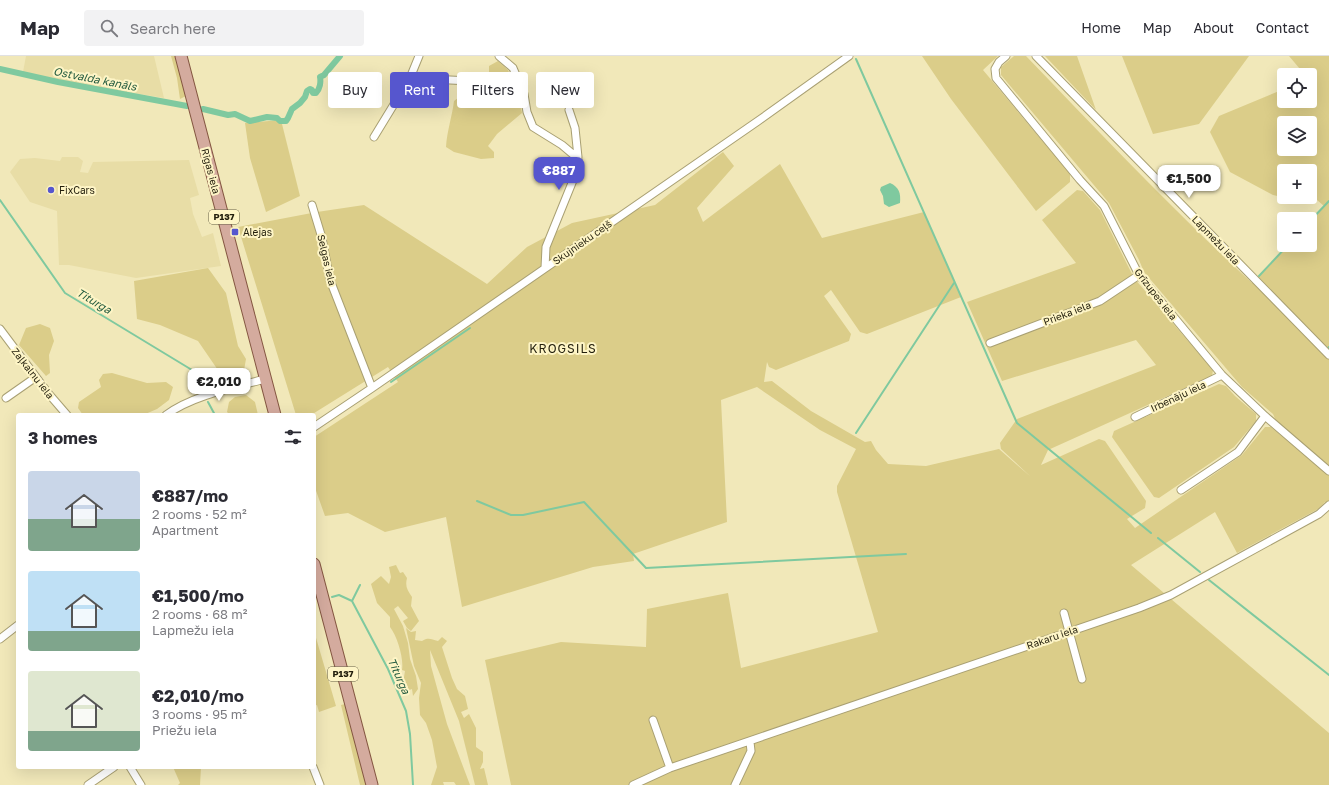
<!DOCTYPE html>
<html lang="en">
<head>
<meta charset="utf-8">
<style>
  :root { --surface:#fff; --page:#f2f2f3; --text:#2b2b33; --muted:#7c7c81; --line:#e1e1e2; --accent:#5656ce }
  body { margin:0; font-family:"Golos Text",sans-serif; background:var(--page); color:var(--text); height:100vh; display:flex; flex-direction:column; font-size:15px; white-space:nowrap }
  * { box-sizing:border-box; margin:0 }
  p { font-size:13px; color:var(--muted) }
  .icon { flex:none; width:22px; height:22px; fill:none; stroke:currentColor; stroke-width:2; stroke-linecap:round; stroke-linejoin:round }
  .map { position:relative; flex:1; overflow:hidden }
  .panel { position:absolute; left:16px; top:357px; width:300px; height:356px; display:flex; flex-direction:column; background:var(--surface); border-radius:4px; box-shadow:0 4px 16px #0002 }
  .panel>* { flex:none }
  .banner { position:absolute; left:328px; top:16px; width:380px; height:36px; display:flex; gap:8px }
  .fabs { position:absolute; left:1277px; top:12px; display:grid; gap:8px }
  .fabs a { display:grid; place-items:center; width:40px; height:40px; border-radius:4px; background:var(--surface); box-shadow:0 4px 16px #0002; font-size:20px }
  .price { position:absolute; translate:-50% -34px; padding:0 9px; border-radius:8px; background:#fff; color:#222; font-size:13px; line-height:26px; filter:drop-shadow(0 1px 2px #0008) }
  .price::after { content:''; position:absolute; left:50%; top:24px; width:12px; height:9px; margin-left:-6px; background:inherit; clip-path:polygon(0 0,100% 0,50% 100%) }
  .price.current { background:var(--accent); color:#fff }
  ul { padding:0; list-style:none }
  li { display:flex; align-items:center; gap:12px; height:100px; padding:0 12px }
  li span { display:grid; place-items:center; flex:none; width:112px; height:80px; border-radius:4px; color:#555 }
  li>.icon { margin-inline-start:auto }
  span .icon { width:48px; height:48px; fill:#fffc; stroke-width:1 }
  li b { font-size:17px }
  h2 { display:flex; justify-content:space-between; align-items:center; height:48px; padding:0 12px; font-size:17px }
  .pill { padding:0 14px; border-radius:4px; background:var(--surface); box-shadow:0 4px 16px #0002; font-size:14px; line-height:36px }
  .pill.current { background:var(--accent); color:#fff }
  header { display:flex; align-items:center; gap:24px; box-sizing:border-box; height:56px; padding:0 20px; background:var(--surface); border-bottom:1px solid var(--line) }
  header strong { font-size:19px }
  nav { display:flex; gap:22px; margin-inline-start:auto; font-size:14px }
  .search { width:280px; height:36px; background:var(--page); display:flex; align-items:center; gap:10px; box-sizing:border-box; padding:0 14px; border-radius:4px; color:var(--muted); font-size:15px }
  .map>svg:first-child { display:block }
  .built { fill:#e8dda6 }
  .green { fill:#dbcd89; fill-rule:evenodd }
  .water { fill:#7fc99f }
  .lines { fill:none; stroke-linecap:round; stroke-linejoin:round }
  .stream { stroke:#7fc99f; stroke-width:2 }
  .canal { stroke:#7fc99f; stroke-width:6 }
  .minor-casing { stroke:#a9a073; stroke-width:9 }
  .primary-casing { stroke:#845641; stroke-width:13 }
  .minor { stroke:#fff; stroke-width:7 }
  .primary { stroke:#d4ab9e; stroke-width:11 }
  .poi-dot { fill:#5656ce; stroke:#fef5c6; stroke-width:1.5 }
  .labels { text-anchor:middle; stroke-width:4; stroke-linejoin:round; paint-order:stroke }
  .shield { fill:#fef5c6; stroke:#655f44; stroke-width:1 }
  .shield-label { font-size:9px; font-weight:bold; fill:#231f0d }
  .street-label { font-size:10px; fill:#231f0d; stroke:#fef5c6 }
  .poi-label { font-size:10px; fill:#231f0d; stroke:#fef5c6; text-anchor:start }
  .water-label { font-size:11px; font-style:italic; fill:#245b3f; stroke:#fef5c6 }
  .quarter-label { font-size:12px; letter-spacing:1px; fill:#231f0d; stroke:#fef5c6 }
</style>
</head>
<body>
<header>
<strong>Map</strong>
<div class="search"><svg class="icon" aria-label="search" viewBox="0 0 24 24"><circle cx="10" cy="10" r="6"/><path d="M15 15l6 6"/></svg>Search here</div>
<nav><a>Home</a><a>Map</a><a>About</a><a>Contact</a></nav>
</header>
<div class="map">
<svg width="1329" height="729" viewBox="0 0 1329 729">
  <rect width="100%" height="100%" fill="#f1e8b9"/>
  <!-- built -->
  <path class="built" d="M26,0H154L164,42L59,25L23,16Z
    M62,101H78L83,105L80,116L88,117L93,106L189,104L199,139L190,142L193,158L202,181L213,177L221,210L136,222L69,209H59L57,155L30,146L10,116L20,103L35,102L60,105Z"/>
  <!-- green -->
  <path class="green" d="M171,0H175L186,38V40L180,43L177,22Z
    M922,0H998L983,14L1070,118V126L1036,155L951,43Z
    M1014,0H1026C1100,77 1174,155 1252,227L1288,189H1310V165L1324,150L1310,138V115H1284V141L1286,142L1273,139L1230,116L1210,76L1219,60L1284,33V45H1310V19H1305L1289,0H1329V452L1325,446L1320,452L1237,497L1215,456L1131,509L1329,677V729H511L485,604L561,586L646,591L647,553L728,537L741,612L878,576L837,436V430L856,393L820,374L757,331L721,344L727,466L633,498L634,505L593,511L462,551L446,461L385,476L348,457L325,460L314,429V381L398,326L388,311L311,359H296L238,171L317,156L364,149L487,228L527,191L572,167L655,149L723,96L734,110L697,152L703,166L780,108L822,182L924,156L961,241L867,278L860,276L831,234L824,240L851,278L849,285L776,314L769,311L767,306L764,326L772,325L811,355L865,386L871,385L876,394L888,408L926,410L999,393L1031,421L1001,393L1000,387L1017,363L1156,309L1136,284L1002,325L967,246L1076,207L1042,164L1077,134L1083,135L1100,154L1134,222L1213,314L1212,320L1048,394L1041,409L1099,383L1105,385L1146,445L1145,452L1127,463L1135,472L1242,399L1265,371H1271L1283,381L1273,358L1242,331L1144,216L1139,204L1109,147L1001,19V11ZM1284,67H1310V93H1284Z
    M1045,0H1077L1096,54Z
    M1122,0H1249L1199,68L1153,78Z
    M498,5L508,14L518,36L522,57L497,78L488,90L494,96V102L481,103L454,96L446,91C447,75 452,61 454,45L467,35L489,29V10Z
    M281,64L300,140L266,156L250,102L245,67Z
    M208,212L226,237L238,290L246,303L243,320L232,323L222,320L198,285L160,269L137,263L134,225Z
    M40,268L50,272L54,285L49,299L50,317L46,320L19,289L26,272Z
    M112,317L147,327L166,326L173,331L169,344L157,353L143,359H83L78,352L79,346L101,331L99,324L103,318Z
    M1219,328L1226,330L1235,340L1256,358V365L1234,391L1159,442L1154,441L1112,381L1114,375Z
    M246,339L255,346L258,359H230L227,356L229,346L235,341Z
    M396,509L400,517L403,516L407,522C405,530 407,534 412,541L411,550L419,565L411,575L407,572L403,565L408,562L398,550L394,553L403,570L408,587L410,603L416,620L418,633L413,640L412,633L407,635L403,627L405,615L402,614C404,602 397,580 390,571V561L377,547L371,528L381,520L389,528L391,521L389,511Z
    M406,572L411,576L416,575L415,584L422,585C428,581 431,583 438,585L442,581L447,585L442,591L452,622L457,633L465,640L468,653L461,656L464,662L469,658L476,672V691L483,696V706L480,713L484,712L488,729H475L459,665L430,594L431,610L447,668L470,729H456L454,726H443L444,729H431L437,711L432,684L426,667L420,659L419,642L421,627L414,610Z
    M314,575L336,650L319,656L317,649L314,650Z
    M345,648L366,729H360L341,649Z
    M173,711H201L200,729H178L180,727Z"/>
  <!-- water -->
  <path class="water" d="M890,127C899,131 901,137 900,147L889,151L884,148L883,140L880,134L881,131Z"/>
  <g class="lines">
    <!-- stream -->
    <path class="stream" d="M856,3L1017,367L1151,477
      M0,144L65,237L192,314L202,333
      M1310,165L1329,145
      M1259,220L1288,189
      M1328,292L1329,291
      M391,326L470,272
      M208,346L215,359
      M856,377L954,227
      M477,445L511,459H523L584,446L646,512L906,498
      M1158,482L1200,516
      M1209,524L1329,619
      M332,541L339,539L352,545L388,613L406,655L410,678L413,729
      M352,545L360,529"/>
    <!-- canal -->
    <path class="canal" d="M0,13L58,26L187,50
      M203,53L228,59L235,58L250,65L267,61L277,62L280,65H286L288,62L292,53L300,47L305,41L307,35L310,33L312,34L313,37H316C320,33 321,26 320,21L324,19L340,0"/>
    <defs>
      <path id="minor" d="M499,0L513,12L524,38L527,56L533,71L562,89L575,100L577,106
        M1006,0L999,6L995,13L996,22L1080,124L1104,150L1139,219L1222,319L1265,360L1329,415
        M1036,0L1329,299
        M410,22L470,25L517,22
        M374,81L410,22L419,0
        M312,149L322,182L330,224L372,332
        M545,212L546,191L576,117L578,101L575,72L569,54
        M0,273L48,337L67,359
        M990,287L1100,245L1139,219
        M6,342L36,321
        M166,359C191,340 235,331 265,323
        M1135,361L1222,319
        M314,371L372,332L758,65L849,0
        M1181,434L1238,396L1265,360
        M1064,557L1082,623
        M0,583L18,569
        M653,664L670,712
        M130,711L141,729
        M313,711L320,729
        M88,729L114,711
        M633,729L670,712L1139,552L1171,539L1319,458L1329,449
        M735,729L751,695L750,686"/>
      <path id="primary" d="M181,0L275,359
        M314,508L372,729"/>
    </defs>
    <!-- minor casing -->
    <use href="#minor" class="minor-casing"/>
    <!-- primary casing -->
    <use href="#primary" class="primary-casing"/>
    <!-- minor -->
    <use href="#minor" class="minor"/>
    <!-- primary -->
    <use href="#primary" class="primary"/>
  </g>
  <!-- markers -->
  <g class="poi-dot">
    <circle cx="51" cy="134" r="4"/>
    <rect x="231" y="172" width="8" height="8" rx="2"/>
  </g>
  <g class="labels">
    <!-- shield labels -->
    <g class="shield">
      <rect x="209" y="154" width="30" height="14" rx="3"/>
      <rect x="328" y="611" width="30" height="14" rx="3"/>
    </g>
    <g class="shield-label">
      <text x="224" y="164">P137</text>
      <text x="343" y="621">P137</text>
    </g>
    <!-- street labels -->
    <g class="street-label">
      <text transform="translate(211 115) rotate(75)" y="4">Rīgas iela</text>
      <text transform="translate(1216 184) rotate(46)" y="4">Lapmežu iela</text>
      <text transform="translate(582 186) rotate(-35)" y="4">Skujnieku ceļš</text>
      <text transform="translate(327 204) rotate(77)" y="4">Selgas iela</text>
      <text transform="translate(1156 238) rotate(52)" y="4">Grīzupes iela</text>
      <text transform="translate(1067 257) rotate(-21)" y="4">Prieka iela</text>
      <text transform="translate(33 317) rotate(52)" y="4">Zaļkalnu iela</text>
      <text transform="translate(1178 340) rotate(-25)" y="4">Irbenāju iela</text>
      <text transform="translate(1052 581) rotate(-19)" y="4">Rakaru iela</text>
    </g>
    <!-- poi labels -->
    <g class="poi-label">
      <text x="59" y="138">FixCars</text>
      <text x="243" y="180">Alejas</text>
    </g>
    <!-- water labels -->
    <g class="water-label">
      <text transform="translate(95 23) rotate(11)" y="4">Ostvalda kanāls</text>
      <text transform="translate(94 245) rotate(31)" y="4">Titurga</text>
      <text transform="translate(399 620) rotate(66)" y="4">Titurga</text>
    </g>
    <!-- quarter labels -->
    <g class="quarter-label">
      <text x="563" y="297">KROGSILS</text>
    </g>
  </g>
</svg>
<div class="fabs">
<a><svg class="icon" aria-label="locate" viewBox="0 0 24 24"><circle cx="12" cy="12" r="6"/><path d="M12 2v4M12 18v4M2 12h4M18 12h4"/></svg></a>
<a><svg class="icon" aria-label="layers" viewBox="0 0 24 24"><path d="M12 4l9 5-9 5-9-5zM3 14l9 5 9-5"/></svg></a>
<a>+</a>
<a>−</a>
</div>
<b class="price current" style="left:559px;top:135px">€887</b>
<b class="price" style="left:1189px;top:143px">€1,500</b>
<b class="price" style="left:219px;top:346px">€2,010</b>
<div class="banner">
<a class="pill">Buy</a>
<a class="pill current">Rent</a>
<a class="pill">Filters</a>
<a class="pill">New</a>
</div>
<section class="panel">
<h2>3 homes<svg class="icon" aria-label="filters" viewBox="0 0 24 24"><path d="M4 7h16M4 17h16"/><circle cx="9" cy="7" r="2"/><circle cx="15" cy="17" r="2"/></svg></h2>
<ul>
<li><span style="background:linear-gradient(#c9d6e8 60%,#7fa58c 0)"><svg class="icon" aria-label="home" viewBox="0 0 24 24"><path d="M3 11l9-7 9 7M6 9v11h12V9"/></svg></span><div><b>€887/mo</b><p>2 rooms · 52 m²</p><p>Apartment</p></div></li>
<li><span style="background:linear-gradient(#bfe0f5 75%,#7fa58c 0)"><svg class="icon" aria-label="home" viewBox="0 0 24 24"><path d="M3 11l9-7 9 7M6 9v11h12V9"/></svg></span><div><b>€1,500/mo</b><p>2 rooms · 68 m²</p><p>Lapmežu iela</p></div></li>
<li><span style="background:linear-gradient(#dfe7d0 75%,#7fa58c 0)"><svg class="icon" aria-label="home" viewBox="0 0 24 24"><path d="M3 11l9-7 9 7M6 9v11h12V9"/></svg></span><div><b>€2,010/mo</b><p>3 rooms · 95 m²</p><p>Priežu iela</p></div></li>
</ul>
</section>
</div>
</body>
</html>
